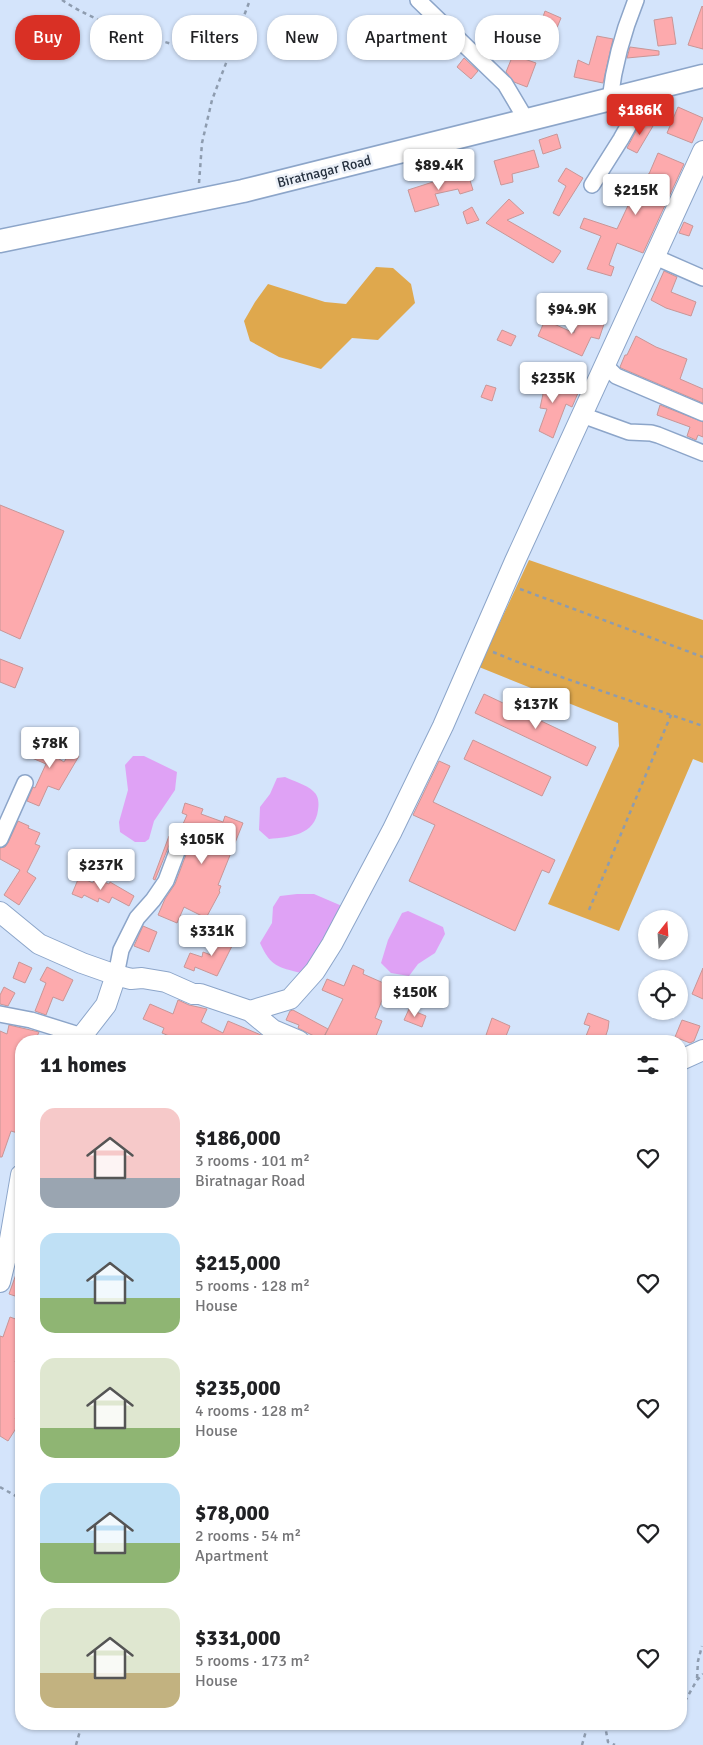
<!DOCTYPE html>
<html lang="en">
<head>
<meta charset="utf-8">
<style>
  :root { --surface:#fff; --page:#f2f2f2; --text:#202124; --muted:#757577; --accent:#d93025 }
  body { margin:0; font-family:Signika,sans-serif; background:var(--page); color:var(--text); height:100vh; display:flex; flex-direction:column; font-size:19px; white-space:nowrap }
  * { box-sizing:border-box; margin:0 }
  p { font-size:16px; color:var(--muted) }
  .icon { flex:none; width:28px; height:28px; fill:none; stroke:currentColor; stroke-width:2; stroke-linecap:round; stroke-linejoin:round }
  .map { position:relative; flex:1; overflow:hidden }
  .drawer { position:absolute; left:15px; top:1035px; width:672px; height:695px; display:flex; flex-direction:column; background:var(--surface); border-radius:20px; box-shadow:0 1px 4px #0004 }
  .drawer>* { flex:none }
  .hud { position:absolute; left:15px; top:15px; width:674px; height:45px; display:flex; gap:10px }
  .needle { width:32px; rotate:17deg }
  .tools { position:absolute; left:638px; top:910px; display:grid; gap:10px }
  .tools a { display:grid; place-items:center; width:50px; height:50px; border-radius:50%; background:var(--surface); box-shadow:0 1px 4px #0004; font-size:25px }
  .price { position:absolute; translate:-50% -42px; padding:0 11px; border-radius:5px; background:#fff; color:#222; font-size:16px; line-height:32px; filter:drop-shadow(0 1px 2px #0008) }
  .price::after { content:''; position:absolute; left:50%; top:30px; width:15px; height:11px; margin-left:-8px; background:inherit; clip-path:polygon(0 0,100% 0,50% 100%) }
  .price.on { background:var(--accent); color:#fff }
  ul { padding:0; list-style:none }
  li { display:flex; align-items:center; gap:15px; height:125px; padding:0 25px }
  li span { display:grid; place-items:center; flex:none; width:140px; height:100px; border-radius:15px; color:#555 }
  li>.icon { margin-inline-start:auto }
  span .icon { width:60px; height:60px; fill:#fffc; stroke-width:1 }
  li b { font-size:21px }
  h2 { display:flex; justify-content:space-between; align-items:center; height:60px; padding:0 25px; font-size:21px }
  .tag { padding:0 18px; border-radius:20px; background:var(--surface); box-shadow:0 1px 4px #0004; font-size:18px; line-height:45px }
  .tag.on { background:var(--accent); color:#fff }
  .map>svg:first-child { display:block }
  .green { fill:#dfa84d }
  .water { fill:#dfa2f5 }
  .building { fill:#fdaaad; stroke:#c89697 }
  .lines { fill:none; stroke-linecap:round; stroke-linejoin:round }
  .street-casing { stroke:#8ca5c9; stroke-width:18 }
  .secondary-casing { stroke:#8ca5c9; stroke-width:22 }
  .primary-casing { stroke:#8ca5c9; stroke-width:25 }
  .path { stroke:#8e9caf; stroke-width:2.5; stroke-dasharray:4 4; stroke-linecap:butt }
  .street { stroke:#fff; stroke-width:15 }
  .secondary { stroke:#fff; stroke-width:20 }
  .primary { stroke:#fff; stroke-width:22 }
  .labels { text-anchor:middle; stroke-width:5; stroke-linejoin:round; paint-order:stroke }
  .street-label { font-size:14px; fill:#232e3c; stroke:#ebf0f8 }
</style>
</head>
<body>
<div class="map">
<svg width="703" height="1745" viewBox="0 0 703 1745">
  <rect width="100%" height="100%" fill="#d4e4fb"/>
  <!-- green -->
  <path class="green" d="M376,267L393,268L411,284L415,303L378,340L352,338L321,369L279,357L250,341L244,321L255,302L268,284L325,302L346,304Z
    M529,560L703,620V763L693,759L619,931L548,904L619,746L618,723L479,667Z"/>
  <!-- water -->
  <path class="water" d="M133,756H144L177,772L175,790L154,821L149,839L145,842H135L120,832L119,822L128,790L125,765Z
    M285,777C293,781 307,785 313,791C319,796 319,803 318,810C315,835 290,837 269,839L259,830L260,807L270,794L277,778Z
    M297,894H314L342,906L328,936L301,973C278,967 271,967 260,943L272,923L273,907L280,896Z
    M408,911L443,927L445,934L435,953L418,964L409,976L391,973L381,963L388,940L402,913Z"/>
  <!-- building -->
  <path class="building" d="M702,6L703,7V49L688,45Z
    M545,11L561,18L556,30L552,28L545,47L534,43Z
    M672,17L676,44L658,46L654,20Z
    M597,36L613,39L603,83L574,77L578,60L589,65Z
    M630,47L659,51V55L627,58Z
    M513,55L536,63L527,87L514,82L506,72Z
    M464,58L478,71L471,79L457,67Z
    M678,107L703,118L692,143L667,133Z
    M642,120L653,126L637,153L627,148Z
    M557,134L561,148L543,154L539,140Z
    M534,150L539,167L512,174L513,182L501,185L494,161Z
    M658,153L684,164L643,253L617,243L609,265L614,267L611,276L587,269L601,236L580,228L584,218L617,229L633,195L636,196L648,174H649Z
    M566,168L583,178L559,216L553,213L566,186L558,181Z
    M467,171L473,190L460,194L458,189L435,194L439,205L415,212L408,190Z
    M509,199L524,213L507,220L561,251L553,263L486,223Z
    M472,207L479,220L467,224L463,212Z
    M684,222L693,226L689,236L679,233Z
    M664,271L677,277L671,292L696,302L691,316L666,308L651,300Z
    M579,316L604,324L599,339L591,337L582,356L538,336L545,320L574,333Z
    M502,330L516,336L511,346L497,340Z
    M636,336L656,347L687,359L680,379L703,389V403L621,368L620,367L625,355H627Z
    M539,376L578,393L572,407L566,404L553,438L539,431L547,409L540,408L543,394L533,390Z
    M486,385L496,388L492,401L481,397Z
    M660,405L703,422V437L698,435L696,440L687,436L690,427L657,415Z
    M0,505L64,531L20,639L0,630Z
    M0,659L23,668L15,688L0,682Z
    M484,694L596,747L587,766L475,713Z
    M45,728L54,732L46,751L64,762L71,751L79,756L59,790L48,786L39,806L27,801L33,787L35,788L46,764L32,758Z
    M473,740L551,777L542,796L464,759Z
    M439,761L450,766L433,802L555,860L549,873L542,870L515,931L409,881L435,825L413,815Z
    M185,803L203,809L201,814L223,822L225,816L243,823L218,885L221,886L219,891L220,892L206,918L184,907L177,923L158,915L165,899L175,884L193,836L192,827L183,824L187,815L182,813Z
    M18,821L29,826L28,828L40,833L35,844L40,846L27,872L36,878L19,905L4,895L20,870L0,859V848L5,847L8,843Z
    M169,836L172,838L155,880L153,879Z
    M79,877L93,883L94,878L109,884L110,882L134,896L129,906L112,897L109,903L99,898L98,902L84,895L82,898L72,894Z
    M143,926L157,932L149,952L134,946Z
    M223,932L236,938L217,976L195,967L194,971L184,967L190,953L202,957L203,952L211,955Z
    M19,962L32,968L25,983L13,978Z
    M353,965L364,970L363,974L388,985L375,1018L382,1021L374,1041H337L325,1035L343,999L322,990L327,979L344,986Z
    M47,967L73,980L63,1001L53,997L46,1015L35,1011L46,983L40,980Z
    M703,968V999L692,994Z
    M4,987L15,993L8,1006L0,1004V995Z
    M178,1000L189,1005L207,1009L201,1022L223,1033L228,1021L261,1035L269,1041H181L162,1033L164,1028L143,1019L150,1004L173,1014Z
    M409,1009L426,1016L422,1027L404,1020Z
    M293,1010L328,1029L322,1040L298,1028L299,1025L286,1020L290,1011Z
    M588,1013L609,1021L608,1029L604,1041H584L590,1026L584,1024Z
    M492,1018L510,1026L504,1041H484Z
    M682,1020L700,1026L694,1041L690,1043L675,1037Z
    M9,1025L39,1032L35,1041H21V1134L11,1131L2,1157H0V1031L7,1034Z
    M20,1263H21V1298L9,1294Z
    M10,1317L21,1321V1344L15,1362L21,1364V1405L15,1419L20,1422L8,1441L0,1436V1336L3,1337Z"/>
  <g class="lines">
    <defs>
      <path id="street" d="M418,0L505,84L527,121
        M610,99C614,65 623,32 636,0
        M592,185L621,139L649,89
        M655,257L703,278
        M605,365L616,376L703,413
        M582,415L629,432L651,433L658,435L703,453
        M0,839L25,783
        M116,975L121,950L137,918L153,900L166,881L184,833
        M0,1014L31,1020L82,1036"/>
      <path id="secondary" d="M0,912L39,944L82,963L116,975L131,979L142,978L166,982L193,994H200L250,1011L273,1030L299,1041
        M250,1011L290,999L315,971L332,944L392,831L443,726L515,561L703,151
        M78,1041L106,1005L116,975
        M681,1060L703,1050
        M0,1282L9,1245L21,1175"/>
      <path id="primary" d="M0,241L243,191L703,76"/>
    </defs>
    <!-- street casing -->
    <use href="#street" class="street-casing"/>
    <!-- secondary casing -->
    <use href="#secondary" class="secondary-casing"/>
    <!-- primary casing -->
    <use href="#primary" class="primary-casing"/>
    <!-- path -->
    <path class="path" d="M62,0C108,31 174,44 227,58
      M199,183L202,143L212,100L250,0
      M520,589L703,657
      M493,652L515,661L703,726
      M589,910L671,715
      M0,1487L21,1499
      M697,1678L698,1661L702,1646
      M681,1708L697,1680L703,1674
      M609,1724L606,1731L608,1742L615,1745
      M76,1745L82,1724
      M582,1745L588,1724"/>
    <!-- street -->
    <use href="#street" class="street"/>
    <!-- secondary -->
    <use href="#secondary" class="secondary"/>
    <!-- primary -->
    <use href="#primary" class="primary"/>
  </g>
  <g class="labels">
    <!-- street labels -->
    <g class="street-label">
      <text transform="translate(324 171) rotate(-14)" y="5">Biratnagar Road</text>
    </g>
  </g>
</svg>
<div class="tools">
<a><svg class="needle" viewBox="-14 -14 28 28"><path d="M0-13l5 13h-10z" fill="#e53935"/><path d="M0 13l5-13h-10z" fill="#757577"/></svg></a>
<a><svg class="icon" aria-label="locate" viewBox="0 0 24 24"><circle cx="12" cy="12" r="6"/><path d="M12 2v4M12 18v4M2 12h4M18 12h4"/></svg></a>
</div>
<b class="price on" style="left:640px;top:136px">$186K</b>
<b class="price" style="left:439px;top:191px">$89.4K</b>
<b class="price" style="left:636px;top:216px">$215K</b>
<b class="price" style="left:572px;top:335px">$94.9K</b>
<b class="price" style="left:553px;top:404px">$235K</b>
<b class="price" style="left:536px;top:730px">$137K</b>
<b class="price" style="left:50px;top:769px">$78K</b>
<b class="price" style="left:202px;top:865px">$105K</b>
<b class="price" style="left:101px;top:891px">$237K</b>
<b class="price" style="left:212px;top:957px">$331K</b>
<b class="price" style="left:415px;top:1018px">$150K</b>
<div class="hud">
<a class="tag on">Buy</a>
<a class="tag">Rent</a>
<a class="tag">Filters</a>
<a class="tag">New</a>
<a class="tag">Apartment</a>
<a class="tag">House</a>
</div>
<section class="drawer">
<h2>11 homes<svg class="icon" aria-label="filters" viewBox="0 0 24 24"><path d="M4 7h16M4 17h16"/><circle cx="9" cy="7" r="2"/><circle cx="15" cy="17" r="2"/></svg></h2>
<ul>
<li><span style="background:linear-gradient(#f6c9c9 70%,#9aa5b1 0)"><svg class="icon" aria-label="home" viewBox="0 0 24 24"><path d="M3 11l9-7 9 7M6 9v11h12V9"/></svg></span><div><b>$186,000</b><p>3 rooms · 101 m²</p><p>Biratnagar Road</p></div><svg class="icon" aria-label="heart" viewBox="0 0 24 24"><path d="M12 20l-8-8c-3-5 5-10 8-4 3-6 11-1 8 4z"/></svg></li>
<li><span style="background:linear-gradient(#bfe0f5 65%,#8fb573 0)"><svg class="icon" aria-label="home" viewBox="0 0 24 24"><path d="M3 11l9-7 9 7M6 9v11h12V9"/></svg></span><div><b>$215,000</b><p>5 rooms · 128 m²</p><p>House</p></div><svg class="icon" aria-label="heart" viewBox="0 0 24 24"><path d="M12 20l-8-8c-3-5 5-10 8-4 3-6 11-1 8 4z"/></svg></li>
<li><span style="background:linear-gradient(#dfe7d0 70%,#8fb573 0)"><svg class="icon" aria-label="home" viewBox="0 0 24 24"><path d="M3 11l9-7 9 7M6 9v11h12V9"/></svg></span><div><b>$235,000</b><p>4 rooms · 128 m²</p><p>House</p></div><svg class="icon" aria-label="heart" viewBox="0 0 24 24"><path d="M12 20l-8-8c-3-5 5-10 8-4 3-6 11-1 8 4z"/></svg></li>
<li><span style="background:linear-gradient(#bfe0f5 60%,#8fb573 0)"><svg class="icon" aria-label="home" viewBox="0 0 24 24"><path d="M3 11l9-7 9 7M6 9v11h12V9"/></svg></span><div><b>$78,000</b><p>2 rooms · 54 m²</p><p>Apartment</p></div><svg class="icon" aria-label="heart" viewBox="0 0 24 24"><path d="M12 20l-8-8c-3-5 5-10 8-4 3-6 11-1 8 4z"/></svg></li>
<li><span style="background:linear-gradient(#dfe7d0 65%,#c2b280 0)"><svg class="icon" aria-label="home" viewBox="0 0 24 24"><path d="M3 11l9-7 9 7M6 9v11h12V9"/></svg></span><div><b>$331,000</b><p>5 rooms · 173 m²</p><p>House</p></div><svg class="icon" aria-label="heart" viewBox="0 0 24 24"><path d="M12 20l-8-8c-3-5 5-10 8-4 3-6 11-1 8 4z"/></svg></li>
</ul>
</section>
</div>
</body>
</html>
